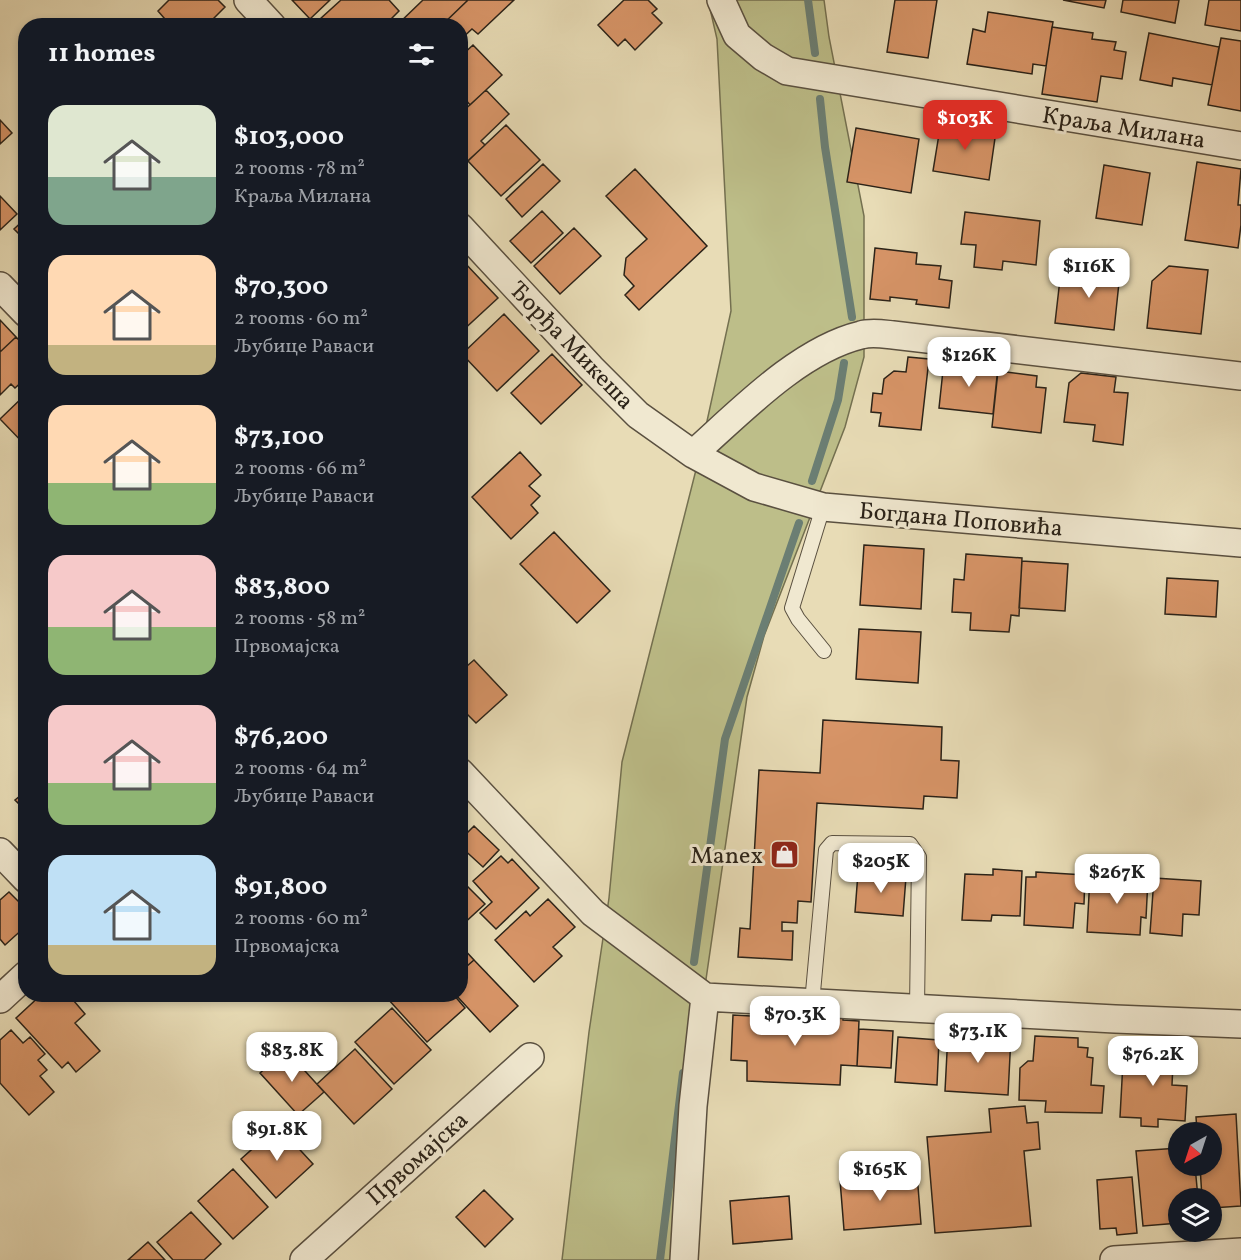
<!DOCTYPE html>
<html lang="en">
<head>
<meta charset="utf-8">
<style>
  :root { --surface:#171b24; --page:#242831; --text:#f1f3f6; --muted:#9ea1a6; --accent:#d93025 }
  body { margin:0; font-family:Vollkorn,serif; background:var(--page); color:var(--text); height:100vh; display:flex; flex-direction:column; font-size:22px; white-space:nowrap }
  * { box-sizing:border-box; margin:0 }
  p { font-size:20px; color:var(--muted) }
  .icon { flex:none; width:33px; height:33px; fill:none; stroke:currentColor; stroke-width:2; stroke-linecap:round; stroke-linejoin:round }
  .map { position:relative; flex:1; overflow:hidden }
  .details { position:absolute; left:18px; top:18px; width:450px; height:984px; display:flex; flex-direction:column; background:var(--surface); border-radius:24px; box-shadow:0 3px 9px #0003 }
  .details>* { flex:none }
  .needle { width:39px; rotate:219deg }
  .tools { position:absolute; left:1168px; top:1122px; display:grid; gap:12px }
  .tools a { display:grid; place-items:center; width:54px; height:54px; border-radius:50%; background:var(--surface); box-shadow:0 3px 9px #0003; font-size:30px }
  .price { position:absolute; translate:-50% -51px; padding:0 14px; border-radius:12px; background:#fff; color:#222; font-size:20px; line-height:39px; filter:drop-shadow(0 2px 3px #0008) }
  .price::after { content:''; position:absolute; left:50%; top:36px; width:18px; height:14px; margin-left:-9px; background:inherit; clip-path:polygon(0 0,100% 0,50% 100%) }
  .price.selected { background:var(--accent); color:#fff }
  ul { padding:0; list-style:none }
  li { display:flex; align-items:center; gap:18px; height:150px; padding:0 30px }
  li span { display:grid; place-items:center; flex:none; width:168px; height:120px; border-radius:18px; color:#555 }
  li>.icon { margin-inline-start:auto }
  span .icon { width:72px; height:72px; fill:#fffc; stroke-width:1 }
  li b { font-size:26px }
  h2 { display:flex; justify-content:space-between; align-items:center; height:72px; padding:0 30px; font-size:26px }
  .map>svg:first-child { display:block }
  .green { fill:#bdbe89; stroke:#747050; stroke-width:1.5 }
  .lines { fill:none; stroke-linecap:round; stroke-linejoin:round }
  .stream { stroke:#6b7e73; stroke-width:8 }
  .building { fill:#d89568; stroke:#2a2218; stroke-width:1.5 }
  .service-casing { stroke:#5a5040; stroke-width:16 }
  .minor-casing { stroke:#5a5040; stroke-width:30 }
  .service { stroke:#f0e8d0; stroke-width:14 }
  .minor { stroke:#f0e8d0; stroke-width:27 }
  .labels { text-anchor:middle; stroke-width:6; stroke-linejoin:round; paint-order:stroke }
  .street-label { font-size:24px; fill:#2a2218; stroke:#f0e8d0 }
  .poi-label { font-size:24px; fill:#2a2218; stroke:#f0e8d0; text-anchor:end }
</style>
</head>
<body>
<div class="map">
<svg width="1241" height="1260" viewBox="0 0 1241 1260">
  <rect width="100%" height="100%" fill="#e8dcb6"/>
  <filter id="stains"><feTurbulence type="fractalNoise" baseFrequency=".00333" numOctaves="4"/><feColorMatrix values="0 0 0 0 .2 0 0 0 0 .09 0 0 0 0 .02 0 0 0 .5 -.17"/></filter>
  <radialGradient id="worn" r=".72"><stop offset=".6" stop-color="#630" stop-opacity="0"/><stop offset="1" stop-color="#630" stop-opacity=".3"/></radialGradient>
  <!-- green -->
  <path class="green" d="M708,0H824L829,37L864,216V357L845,427L764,636L747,697L678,1172L673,1260H562L589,1032L609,898L622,762L699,458L731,311L717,39Z"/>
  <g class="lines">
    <!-- stream -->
    <path class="stream" d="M808,0L815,53
      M820,99L825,147L852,317
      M812,481L838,400L844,363
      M694,962L725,739L799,523
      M660,1260L683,1073"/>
  </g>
  <!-- building -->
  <path class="building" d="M169,0H218L225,7L206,26H171L158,11Z
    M292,0H330L310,19Z
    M341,0H389L399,11L384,26H322L319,20Z
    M423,0H468L441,26H396Z
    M468,0H514L478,34L472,29L460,40V26H441Z
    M624,0H648L657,9L652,13L662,23L635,50L625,39L618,46L598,25Z
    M895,0H937L928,58L887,52Z
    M1063,0H1106L1104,8Z
    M1123,0H1179L1175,23L1121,12Z
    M1209,0H1241V31L1205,25Z
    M988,12L1053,22L1046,66L1033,64L1032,74L967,64L973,29L985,32Z
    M1052,27L1093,33L1092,39L1116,42L1114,50L1126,52L1122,79L1101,76L1097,102L1042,94Z
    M1149,33L1219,47L1212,85L1173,78L1172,86L1140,80Z
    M1221,38L1241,41V111L1208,105Z
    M473,45L502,75L470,105L466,100L460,105V57Z
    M486,90L509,114L481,141L485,145L460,168V114Z
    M0,120L12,133L0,144Z
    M941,122L996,131L989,180L933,171Z
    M506,125L540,160L501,196L468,161Z
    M856,128L919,139L911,193L847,182Z
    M1197,162L1241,169L1238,205H1241V225L1238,248L1185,240Z
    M543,164L560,181L522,217L506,199Z
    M1104,165L1150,173L1142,225L1096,218Z
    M635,169L707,246L639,310L625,295L634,286L624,275L626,258L647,239L606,196Z
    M0,196L17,214L0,230Z
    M542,211L563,233L531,263L510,241Z
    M965,212L1040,221L1036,265L1003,261L1002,270L974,267L976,245L961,244Z
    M26,218V241L14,229Z
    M574,228L601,256L560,294L534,266Z
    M875,248L917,253L916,264L941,266L939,279L952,281L949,308L916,304L917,300L890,297V301L870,299Z
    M463,261L498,298L460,333V264Z
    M1169,266L1208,270L1201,334L1147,328L1152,281Z
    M1074,268L1120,273L1114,330L1055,323L1060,279L1072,280Z
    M504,314L539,351L497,391L462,354Z
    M0,320L16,337L0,352Z
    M16,337L26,347V378L15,388L11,384L0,395V352Z
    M552,354L582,385L541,424L511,393Z
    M908,357L929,359L921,430L879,426L881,413L871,412L873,393L882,394L884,379L894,371L906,372Z
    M944,361L998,367L993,414L939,408Z
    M998,371L1037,376L1036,387L1046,388L1041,433L992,427Z
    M1081,373L1116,377L1114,392L1128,393L1123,445L1093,441L1095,425L1064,422L1069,383Z
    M26,394V446L0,419Z
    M520,452L541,475L529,486L540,496L531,505L538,513L511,539L472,497Z
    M554,532L610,591L577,623L520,564Z
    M864,545L924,549L921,609L860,605Z
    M966,554L1022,558L1019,616L1011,615L1009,632L970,630L971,613L952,612L954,579L964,580Z
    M1022,561L1068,564L1065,611L1019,608Z
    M1167,578L1218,581L1216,617L1165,614Z
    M859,629L921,632L918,683L856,679Z
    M474,660L507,695L476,723L460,707V672Z
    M823,720L942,727L941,760L959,761L957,798L924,796L923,809L817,803L811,902L798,901L797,923L782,922V931H793L792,960L738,957L740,928L750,929L759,770L820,773Z
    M26,791V811L15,800Z
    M474,826L499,850L483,867L460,846V840Z
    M501,856L508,863L512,859L539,888L496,929L480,913L492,902L473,881Z
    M993,869L1022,871L1020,916L992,915L991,921L962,920L965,874L993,875Z
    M1036,872L1085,875L1084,904L1075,903L1073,928L1024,925L1026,877H1036Z
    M858,873L906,877L903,916L855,912Z
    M1090,876L1148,879L1146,918L1141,917L1140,935L1087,932Z
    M1154,878L1201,881L1199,915L1183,914L1182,936L1150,933Z
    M460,879L485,904L460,927Z
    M9,892L26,909V926L5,945L0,939V900Z
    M548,899L575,927L553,947L562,956L534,982L495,940L526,911L530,916Z
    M460,945L474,960L460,972Z
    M474,960L518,1006L490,1032L455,994H460V972Z
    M42,994H68L85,1014L75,1023L100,1051L76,1072L68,1062L62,1068L16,1018Z
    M393,994H453L465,1008L427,1042L388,999Z
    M392,1008L431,1050L394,1084L355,1042Z
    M752,1012L843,1016V1020L859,1021L857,1066L841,1065L840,1085L747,1081V1061L731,1060L733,1015L751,1016Z
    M859,1029L893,1031L891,1068L857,1066Z
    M11,1030L23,1043L30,1037L45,1054L38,1060L47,1070L40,1076L54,1092L29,1115L0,1083V1040Z
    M948,1033L1011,1036L1008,1095L945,1091Z
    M1035,1036L1078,1038V1047L1088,1048L1087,1057L1093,1058L1091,1085L1104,1086L1102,1113L1045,1112L1046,1101L1019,1100L1020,1068L1028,1061H1033Z
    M898,1037L939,1040L937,1085L895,1082Z
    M1143,1042L1174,1044L1172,1085L1187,1086L1185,1121L1158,1119V1127L1141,1126V1118L1120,1117L1123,1062L1142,1063Z
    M355,1049L392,1089L354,1124L317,1084Z
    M286,1050L324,1092L298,1115L260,1073Z
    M1025,1106L1027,1123L1038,1122L1040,1149L1024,1151L1031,1226L935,1233L927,1137L991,1132L989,1109Z
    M1236,1114L1241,1206L1212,1208V1198H1202L1200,1166H1212V1132H1197L1196,1117Z
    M278,1126L313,1164L276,1198L241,1159Z
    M1179,1148V1166H1195L1198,1198H1179V1223L1143,1226L1136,1151Z
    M233,1169L268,1207L233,1239L198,1201Z
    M917,1174L921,1224L844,1230L840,1180Z
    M1132,1177L1137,1233L1117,1235L1116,1228L1100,1229L1097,1180Z
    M484,1190L513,1219L485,1247L456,1217Z
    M789,1196L792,1239L733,1244L730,1201Z
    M191,1212L221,1244L204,1260H173L157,1242Z
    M148,1242L165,1260H128Z"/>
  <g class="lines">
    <defs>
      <path id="service" d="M823,507L792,608L798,619L824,651
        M812,1003L826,850L832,843L910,844L919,857L917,1008"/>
      <path id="minor" d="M248,0L272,26
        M721,0L737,35L763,57L787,71L1241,146
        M460,227L591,368L638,415L693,454L754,487L823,507L1241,543
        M0,286L26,313
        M693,454C740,412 799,350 861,335C871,332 883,334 893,335L1241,376
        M460,772L593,913L705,997
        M0,852L26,879
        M705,997L1115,1019L1241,1024
        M0,999L26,975
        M304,1260L530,1057
        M684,1260L693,1106L705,997
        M1114,1260L1241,1252"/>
    </defs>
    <!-- service casing -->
    <use href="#service" class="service-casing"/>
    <!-- minor casing -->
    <use href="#minor" class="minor-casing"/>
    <!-- service -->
    <use href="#service" class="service"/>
    <!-- minor -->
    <use href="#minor" class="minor"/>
  </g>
  <!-- icons -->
  <defs>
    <symbol id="shop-square" viewBox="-11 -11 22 22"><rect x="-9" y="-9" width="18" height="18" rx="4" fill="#8f2418" stroke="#f0e8d0"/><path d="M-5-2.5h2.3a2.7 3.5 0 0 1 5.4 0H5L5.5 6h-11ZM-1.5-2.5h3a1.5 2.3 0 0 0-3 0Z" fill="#fff"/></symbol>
  </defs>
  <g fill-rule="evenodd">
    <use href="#shop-square" x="768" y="838" width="33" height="33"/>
  </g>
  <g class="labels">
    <!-- street labels -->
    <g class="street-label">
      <text transform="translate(1124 127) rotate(9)" y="8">Краља Милана</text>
      <text transform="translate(572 345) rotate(46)" y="8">Ђорђа Микеша</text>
      <text transform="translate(961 519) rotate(5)" y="8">Богдана Поповића</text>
      <text transform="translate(417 1158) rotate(-42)" y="8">Првомајска</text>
    </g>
    <!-- poi labels -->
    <g class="poi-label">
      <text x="763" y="863">Manex</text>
    </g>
  </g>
  <rect width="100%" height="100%" filter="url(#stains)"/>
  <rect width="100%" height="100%" fill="url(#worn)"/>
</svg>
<div class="tools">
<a><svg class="needle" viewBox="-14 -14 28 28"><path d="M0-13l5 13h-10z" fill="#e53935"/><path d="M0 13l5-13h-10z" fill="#9ea1a6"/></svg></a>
<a><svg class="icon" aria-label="layers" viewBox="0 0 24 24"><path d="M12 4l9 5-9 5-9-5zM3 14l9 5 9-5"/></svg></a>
</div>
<b class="price selected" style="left:965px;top:151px">$103K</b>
<b class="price" style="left:1089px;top:299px">$116K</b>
<b class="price" style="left:969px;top:388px">$126K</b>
<b class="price" style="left:881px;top:894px">$205K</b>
<b class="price" style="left:1117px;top:905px">$267K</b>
<b class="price" style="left:795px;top:1047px">$70.3K</b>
<b class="price" style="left:978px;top:1064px">$73.1K</b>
<b class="price" style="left:292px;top:1083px">$83.8K</b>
<b class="price" style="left:1153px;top:1087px">$76.2K</b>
<b class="price" style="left:277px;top:1162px">$91.8K</b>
<b class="price" style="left:880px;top:1202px">$165K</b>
<section class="details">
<h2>11 homes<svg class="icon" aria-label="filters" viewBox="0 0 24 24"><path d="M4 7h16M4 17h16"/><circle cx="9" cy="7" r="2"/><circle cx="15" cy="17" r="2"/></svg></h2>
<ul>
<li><span style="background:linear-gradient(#dfe7d0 60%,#7fa58c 0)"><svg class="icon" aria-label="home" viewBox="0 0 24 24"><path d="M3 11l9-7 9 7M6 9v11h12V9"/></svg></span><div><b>$103,000</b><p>2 rooms · 78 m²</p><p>Краља Милана</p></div></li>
<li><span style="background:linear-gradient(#ffd9b3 75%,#c2b280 0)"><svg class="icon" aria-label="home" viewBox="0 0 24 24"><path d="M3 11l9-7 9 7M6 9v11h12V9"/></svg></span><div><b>$70,300</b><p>2 rooms · 60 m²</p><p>Љубице Раваси</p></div></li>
<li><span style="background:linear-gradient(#ffd9b3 65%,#8fb573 0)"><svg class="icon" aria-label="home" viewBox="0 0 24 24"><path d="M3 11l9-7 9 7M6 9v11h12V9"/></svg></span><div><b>$73,100</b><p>2 rooms · 66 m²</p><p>Љубице Раваси</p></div></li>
<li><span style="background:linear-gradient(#f6c9c9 60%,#8fb573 0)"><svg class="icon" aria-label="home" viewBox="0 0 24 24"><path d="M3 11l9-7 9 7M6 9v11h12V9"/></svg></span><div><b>$83,800</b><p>2 rooms · 58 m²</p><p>Првомајска</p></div></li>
<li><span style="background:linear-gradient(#f6c9c9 65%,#8fb573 0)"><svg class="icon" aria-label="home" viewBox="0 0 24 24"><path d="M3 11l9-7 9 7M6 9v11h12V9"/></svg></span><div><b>$76,200</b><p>2 rooms · 64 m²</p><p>Љубице Раваси</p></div></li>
<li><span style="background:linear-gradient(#bfe0f5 75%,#c2b280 0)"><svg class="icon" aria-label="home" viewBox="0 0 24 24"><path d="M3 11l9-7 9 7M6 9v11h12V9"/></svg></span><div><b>$91,800</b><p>2 rooms · 60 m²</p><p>Првомајска</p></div></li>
</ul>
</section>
</div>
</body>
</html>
